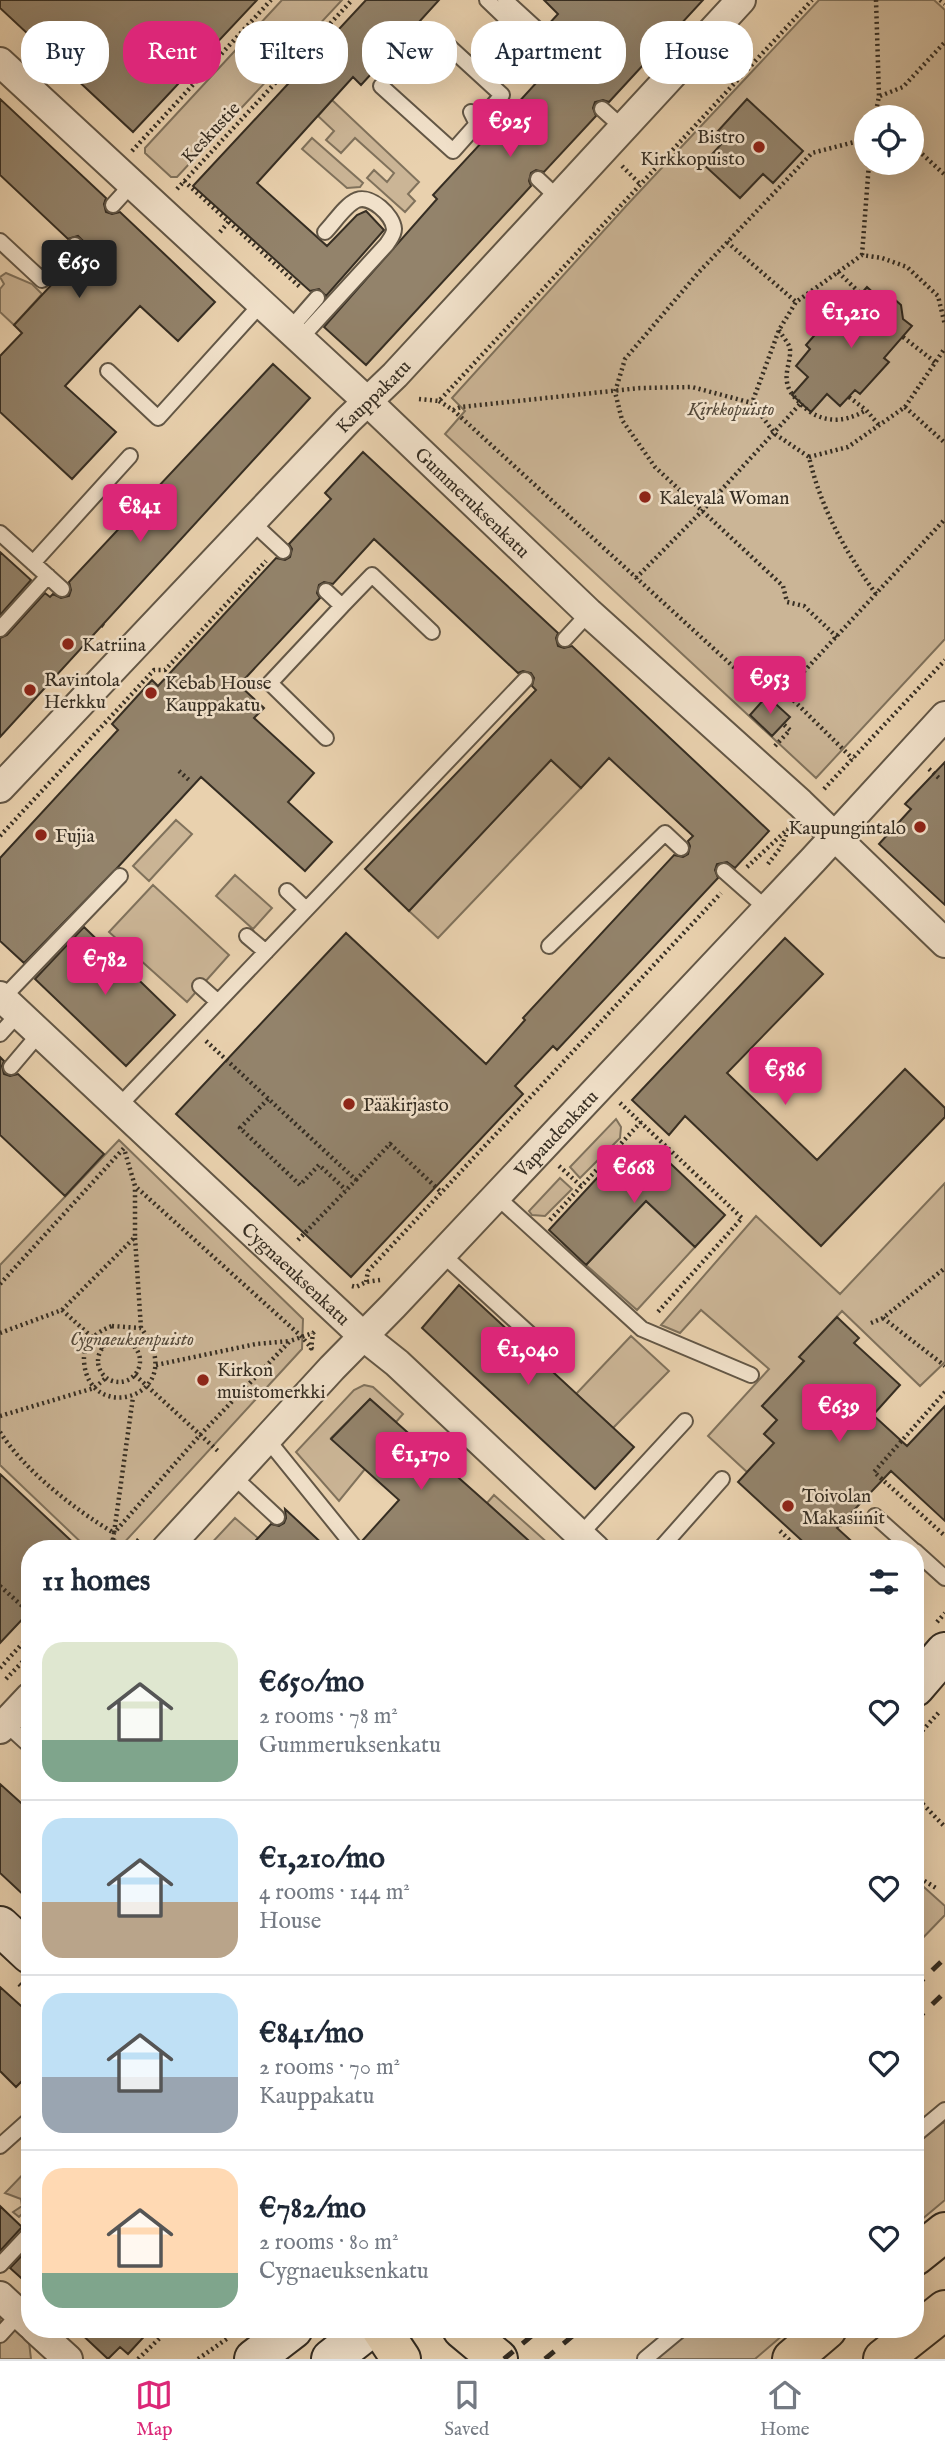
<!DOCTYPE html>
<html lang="en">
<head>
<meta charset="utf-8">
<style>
  :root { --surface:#fff; --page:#f2f2f3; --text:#1f2937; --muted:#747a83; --line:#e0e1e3; --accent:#db2777 }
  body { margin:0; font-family:"IM FELL English",serif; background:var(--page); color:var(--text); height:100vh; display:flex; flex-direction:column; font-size:26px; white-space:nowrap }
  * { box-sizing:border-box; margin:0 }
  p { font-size:23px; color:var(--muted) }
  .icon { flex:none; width:38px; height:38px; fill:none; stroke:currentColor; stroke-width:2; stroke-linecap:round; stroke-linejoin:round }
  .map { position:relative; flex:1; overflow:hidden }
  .sheet { position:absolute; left:21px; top:1540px; width:903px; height:798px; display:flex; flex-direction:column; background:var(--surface); border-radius:28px; box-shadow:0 7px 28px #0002 }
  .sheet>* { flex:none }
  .guide { position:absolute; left:21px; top:21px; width:903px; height:63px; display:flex; gap:14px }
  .tools { position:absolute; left:854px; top:105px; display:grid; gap:14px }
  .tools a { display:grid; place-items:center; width:70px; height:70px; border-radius:50%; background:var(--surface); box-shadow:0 7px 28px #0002; font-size:35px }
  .price { position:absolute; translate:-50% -60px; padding:0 16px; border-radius:7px; background:var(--accent); color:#fff; font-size:23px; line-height:46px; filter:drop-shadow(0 2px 4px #0008) }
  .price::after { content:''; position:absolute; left:50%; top:42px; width:21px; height:16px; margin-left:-10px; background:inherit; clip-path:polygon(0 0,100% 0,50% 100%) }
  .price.active { background:#222; color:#fff }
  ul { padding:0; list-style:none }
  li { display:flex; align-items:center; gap:21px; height:175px; padding:0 21px }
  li+li { border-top:2px solid var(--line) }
  li span { display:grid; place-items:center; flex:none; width:196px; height:140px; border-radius:21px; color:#555 }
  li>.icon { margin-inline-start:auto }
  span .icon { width:84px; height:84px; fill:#fffc; stroke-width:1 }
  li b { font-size:30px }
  h2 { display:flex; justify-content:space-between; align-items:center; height:84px; padding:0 21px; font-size:30px }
  .tag { padding:0 24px; border-radius:28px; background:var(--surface); box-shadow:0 7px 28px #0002; font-size:24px; line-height:63px }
  .tag.active { background:var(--accent); color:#fff }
  .tabs { display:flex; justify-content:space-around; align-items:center; height:98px; border-top:2px solid var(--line); background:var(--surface); font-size:19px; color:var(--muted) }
  .tabs a { display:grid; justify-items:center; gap:4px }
  .tabs .active { color:var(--accent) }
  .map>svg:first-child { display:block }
  .green { fill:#cbb596; stroke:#80725c; stroke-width:2; fill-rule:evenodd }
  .building { fill:#93836b; stroke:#362e23; stroke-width:2 }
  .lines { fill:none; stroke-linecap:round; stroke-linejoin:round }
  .lane-casing { stroke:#635746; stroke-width:18 }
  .street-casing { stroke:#635746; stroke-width:32 }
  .secondary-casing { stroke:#362e23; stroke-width:42 }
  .highway-casing { stroke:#362e23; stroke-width:42 }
  .path { stroke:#362e23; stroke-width:4.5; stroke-dasharray:2 3.5; stroke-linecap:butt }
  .lane { stroke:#f1e1ca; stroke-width:14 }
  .street { stroke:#f1e1ca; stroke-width:28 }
  .secondary { stroke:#f1e1ca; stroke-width:38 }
  .highway { stroke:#e9d1ae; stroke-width:38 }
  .rail { stroke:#362e23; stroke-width:5; stroke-dasharray:12 12; stroke-linecap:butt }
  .poi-dot { fill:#8f2418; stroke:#f1e1ca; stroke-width:2.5 }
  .labels { text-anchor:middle; stroke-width:5; stroke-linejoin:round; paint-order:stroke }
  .street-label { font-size:19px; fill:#362e23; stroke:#f1e1ca }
  .poi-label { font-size:19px; fill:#362e23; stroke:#f1e1ca; text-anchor:start }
  .park-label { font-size:19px; font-style:italic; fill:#54493a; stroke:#f1e1ca }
</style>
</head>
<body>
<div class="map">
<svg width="945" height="2359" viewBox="0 0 945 2359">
  <rect width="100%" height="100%" fill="#e9d1ae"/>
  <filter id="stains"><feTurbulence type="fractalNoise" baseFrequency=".00286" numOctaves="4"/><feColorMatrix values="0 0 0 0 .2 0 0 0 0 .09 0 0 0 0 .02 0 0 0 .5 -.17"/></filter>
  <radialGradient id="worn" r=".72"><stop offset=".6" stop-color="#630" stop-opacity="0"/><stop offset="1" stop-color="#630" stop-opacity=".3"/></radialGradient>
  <!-- green -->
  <path class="green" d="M282,0H342L177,177H171L145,153V148Z
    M819,0H934L945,10V639L816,778L445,434L465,411L452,398L627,205ZM866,117H912V163H866Z
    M332,100L419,182L408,194L415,201L405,212L367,178L374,170L387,182L394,173L355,138L341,153L326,140L334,131L318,116Z
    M312,138L363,183L360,187L347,188L302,149Z
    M6,273L32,284L42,294L14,325L0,312V289L4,284L0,277Z
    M551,760L581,788L438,938L409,911Z
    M176,820L192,834L149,881L133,866Z
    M235,875L272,908L253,929L216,896Z
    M153,885L229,955L187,1002L109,932Z
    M616,1119L621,1127L620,1138L580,1178L570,1167Z
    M119,1140L303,1319L302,1349L122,1545L113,1538L102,1549H88L0,1465V1265Z
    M560,1178L572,1189L545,1216L532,1215L529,1211Z
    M945,1183V1362L920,1386L842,1311L800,1357L804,1361L762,1406L777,1420L764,1434L850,1514L841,1526L762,1456L747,1472L708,1436L769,1369L701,1310L680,1333L661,1325L756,1216L840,1294Z
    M646,1201L695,1247L637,1310L586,1265Z
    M631,1336L669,1371L613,1428L576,1394Z
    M364,1385L373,1387L403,1414L396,1422L370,1399L331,1438L365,1469L339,1501L296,1452L354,1390Z
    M494,1495L550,1545L546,1549H537L487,1503Z
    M235,1518L258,1538L248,1549H206Z
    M915,1879L945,1906V1915L915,1946Z
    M945,2121V2200L915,2225V2145Z
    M30,2167V2206L19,2217L13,2212L22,2206L21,2199L5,2193Z
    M0,2309L29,2342L31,2359H0Z
    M690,2329H790L755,2359H655Z"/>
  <!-- building -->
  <path class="building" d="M0,0H257L133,132L0,8Z
    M366,0H439L409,33L446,68L434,81L395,48L361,85L353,77L257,183L327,246L357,215L366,211L384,230L326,296L319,289L310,291L193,186Z
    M544,0H703L609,102L603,100L595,102L593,108L596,116L544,172L536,170L531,173L529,181L531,186L366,365L324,327L437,199L433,195L482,142L491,144L496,141L498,133L495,128L547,71L555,76L564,73L566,65L564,61L545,42L550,34L547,26L558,14Z
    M0,99L106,198L104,204L106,212L112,214L120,212L215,302L178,341L140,306L65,386L116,432L72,479L0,412V356L22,333L14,325L82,252L84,247V242L78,236L68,239L0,175Z
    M747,99L803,151L773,183L763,174L740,198L703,164L726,139L718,131Z
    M867,287L879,298L892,297L901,305L903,319L912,326L884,358L889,362L860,394L855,390L840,406L827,394L811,412L792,395L808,377L796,366L810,349L806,345L834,313L840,318Z
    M273,364L310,398L0,737V638L7,635L45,593L50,597L53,594L61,598L69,596L71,590L69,582Z
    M363,452L558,633L556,638L558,646L564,648L572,646L769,831L735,868L727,862L717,864L715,870L718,878L557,1050L553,1046L515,1086L523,1094L351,1277L176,1114L346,933L486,1064L525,1020L523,1018L674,855L683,857L688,854L690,846L688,841L693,836L609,758L581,788L551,760L409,911L365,869L536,690L532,686L534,678L531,673L523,671L518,673L374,539L333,584L324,582L319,585L317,593L320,598L239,685L264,708L254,718L314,773L288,802L332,842L305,871L201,777L118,867L24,963L0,941V858L118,730L112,724L152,680L158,686L276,558L285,560L290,557L292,549L289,544L331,499L325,493Z
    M0,552L31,580L0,615Z
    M767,696L790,717L772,736L750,715Z
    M945,762V905L879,844L911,809L905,804Z
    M84,927L175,1015L126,1066L35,979Z
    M785,938L823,974L727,1073L817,1160L905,1069L945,1108V1117L821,1246L685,1116L669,1135L632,1100Z
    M0,1057L4,1061L2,1066L4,1074L10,1076L18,1074L104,1154L65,1196L0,1135Z
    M655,1149L725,1215L695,1247L646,1201L586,1265L549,1230L623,1150L640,1166Z
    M459,1285L634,1447L595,1489L422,1328Z
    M837,1317L859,1338L854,1343L900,1385L873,1415L907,1446L945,1406V1521L891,1471L837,1528L860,1549H811L738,1482L774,1443L764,1434L777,1420L762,1406L804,1361L799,1357Z
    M370,1399L487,1503L538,1549H365L362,1541L399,1500L331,1439Z
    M0,1474L80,1549H30V1611L0,1643Z
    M285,1509L328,1549H248L271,1524L279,1526L284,1523L286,1518Z
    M0,1784L30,1811V1901L0,1873Z
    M0,1987L30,2014V2073L16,2087L0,2071Z
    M0,2206L22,2227L0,2251Z
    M30,2247V2286L10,2268Z
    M76,2329H151L128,2354L120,2347L108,2359Z"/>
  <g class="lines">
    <defs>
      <path id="lane" d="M487,0L557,67
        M505,0L541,33
        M432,31L502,95L477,124L471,112
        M381,86L453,151L477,124L489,135
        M602,109L622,127
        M538,179L557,197
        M113,205L133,183
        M0,241L42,280L75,245
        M290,329L317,298
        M300,339L387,244C390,239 394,235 394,229C393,215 371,195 357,200C345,205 334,223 325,232
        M108,371L158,418L262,303
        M252,522L283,551
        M0,533L62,589
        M33,563L130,456
        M326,591L342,606L270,683L326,738
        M342,606L372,575L432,632
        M0,629L48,576
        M565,639L589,613
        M724,871L766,908
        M287,891L306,909
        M247,936L266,952
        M549,946L665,833L681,848
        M200,986L218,1002
        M2,999L120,876
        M0,1034L18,1014
        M11,1067L39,1034
        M118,1107L525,680
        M496,1196L642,1329L751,1375
        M442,1254L532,1336
        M267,1439L356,1549
        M233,1476L277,1517
        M875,1516L912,1549
        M567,1549L685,1421
        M660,1549L722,1479
        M915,1551L945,1578
        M5,1723L30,1746
        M915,2135L945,2110
        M0,2146L28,2121
        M0,2265L30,2233
        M0,2335L19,2314
        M645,2359L681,2329"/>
      <g id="street">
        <path id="s1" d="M0,62L368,402L589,613L800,803L945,943"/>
        <path id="s2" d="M0,788L348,420L395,375L741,0"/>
        <path id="s3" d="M0,996L363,1336L397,1363L595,1549"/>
        <path id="s4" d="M166,1549L332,1368L393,1306L813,860L945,716"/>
        <path d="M0,1729L30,1697"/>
        <path d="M0,2296L30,2324"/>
        <path d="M35,2329L68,2359"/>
      </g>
      <path id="secondary" d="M915,1687L945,1652
        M0,1926L30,1954
        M254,2359L293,2329
        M331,2359L369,2329"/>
      <path id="highway" d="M915,2256L945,2232
        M381,2329L401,2359
        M462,2329L498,2359
        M792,2359L827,2329
        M883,2359L945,2310"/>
    </defs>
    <!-- lane casing -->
    <use href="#lane" class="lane-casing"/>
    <!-- street casing -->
    <use href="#street" class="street-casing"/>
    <!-- secondary casing -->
    <use href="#secondary" class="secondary-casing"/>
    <!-- highway casing -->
    <use href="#highway" class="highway-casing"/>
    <!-- path -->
    <path class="path" d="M940,0L945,4
      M880,96L903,87L945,42
      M875,117L879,96L876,0
      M912,150L921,153L945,175
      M132,151L271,0
      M622,166L641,185
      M184,181L301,288
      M177,189L352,0
      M220,232L230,220
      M727,242L796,302
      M862,255L869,163
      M838,272L861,294
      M779,330C782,336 789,343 790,349C791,360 785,371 787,382C788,390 793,396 798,401C817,423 842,425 866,410
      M903,337L935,362
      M849,397L866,410L879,425
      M419,399L439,401L812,0
      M439,401L453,410L461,407L640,388L692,387L752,403
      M905,407L945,443
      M453,410L749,681L785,692L853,759
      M809,457L848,447L905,407L945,348
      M636,578L703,510L801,403
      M876,594C845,551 821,509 809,457L775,434L752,403L779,330L796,302L862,255L882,258L907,267L938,296L945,325
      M102,625L106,628
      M837,637L804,606L787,602L783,586L655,467L622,420L615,392L625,359L698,273L812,153L866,139
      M785,692L945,519
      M775,746L790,730L783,724
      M929,769L940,779
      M179,771L189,780
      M824,789L945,660
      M0,836L154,670H165L266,561
      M768,864L781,847L788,830
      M747,867L788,829
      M206,1041L356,1180L298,1240
      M268,1099L240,1128L300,1185L319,1165L346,1190
      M620,1103L742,1218L657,1313
      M125,1152L135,1186L302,1337L313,1350
      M559,1166L581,1186
      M356,1180L390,1144L441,1192
      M550,1220L641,1122
      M135,1238L141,1328
      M366,1282L368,1271L721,893
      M0,1284L124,1148
      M352,1286L356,1287L366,1282L380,1280
      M62,1310L104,1348
      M883,1318L945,1366
      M871,1323L883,1318L945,1268
      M112,1326L141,1328C193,1396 88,1427 84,1361C83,1342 96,1332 112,1326Z
      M0,1333L62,1310L135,1237V1187
      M98 1361a21 21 0 1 1 42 0a21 21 0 1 1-42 0Z
      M134,1347L148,1337
      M311,1350L313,1333
      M156,1365L256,1344L290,1341
      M135,1375L219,1452
      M945,1392L874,1472L945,1536
      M0,1416L94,1388L106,1378
      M0,1432C25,1471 74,1509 114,1533L133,1397
      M780,1531L799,1549
      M116,1549L112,1545L114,1533L200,1435L290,1341L313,1333L316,1330
      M130,1549L141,1537
      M0,1586L30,1613
      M937,1622L945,1613
      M0,1668L30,1635
      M6,1679L30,1654
      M915,1739L940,1711
      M915,1796L945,1827
      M915,1875L936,1888
      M19,1984L30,1994
      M138,2359L164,2334V2329
      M198,2359L228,2338"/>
    <!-- lane -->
    <use href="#lane" class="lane"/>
    <!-- street -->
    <use href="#street" class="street"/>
    <!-- secondary -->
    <use href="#secondary" class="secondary"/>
    <!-- highway -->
    <use href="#highway" class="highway"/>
    <!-- rail -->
    <path class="rail" d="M915,1987L945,1958
      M915,2021L945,1992
      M504,2359L540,2329
      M545,2359L581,2329"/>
  </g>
  <!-- markers -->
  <g class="poi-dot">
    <circle cx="759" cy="147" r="7"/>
    <circle cx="645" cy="497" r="7"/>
    <circle cx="68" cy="644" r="7"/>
    <circle cx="30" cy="690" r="7"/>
    <circle cx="151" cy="693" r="7"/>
    <circle cx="920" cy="827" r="7"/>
    <circle cx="41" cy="835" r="7"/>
    <circle cx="349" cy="1104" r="7"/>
    <circle cx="203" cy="1380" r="7"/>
    <circle cx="788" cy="1506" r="7"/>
  </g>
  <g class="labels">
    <!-- street labels -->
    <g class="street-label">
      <text transform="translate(210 132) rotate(-47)" y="7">Keskustie</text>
      <text dy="7" stroke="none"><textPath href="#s2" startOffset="541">Kauppakatu</textPath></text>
      <text dy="7" stroke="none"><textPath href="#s1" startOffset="646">Gummeruksenkatu</textPath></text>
      <text dy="7" stroke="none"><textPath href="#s4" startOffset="570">Vapaudenkatu</textPath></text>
      <text dy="7" stroke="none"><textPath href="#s3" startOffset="406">Cygnaeuksenkatu</textPath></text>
    </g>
    <!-- poi labels -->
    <g class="poi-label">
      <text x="745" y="143" text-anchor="end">Bistro<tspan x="745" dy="22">Kirkkopuisto</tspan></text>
      <text x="659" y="504">Kalevala Woman</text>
      <text x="82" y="651">Katriina</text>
      <text x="44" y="686">Ravintola<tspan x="44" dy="22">Herkku</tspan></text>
      <text x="165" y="689">Kebab House<tspan x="165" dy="22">Kauppakatu</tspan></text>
      <text x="906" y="834" text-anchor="end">Kaupungintalo</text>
      <text x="55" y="842">Fujia</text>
      <text x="363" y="1111">Pääkirjasto</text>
      <text x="217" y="1376">Kirkon<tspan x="217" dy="22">muistomerkki</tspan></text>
      <text x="802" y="1502">Toivolan<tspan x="802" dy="22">Makasiinit</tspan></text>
    </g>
    <!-- park labels -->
    <g class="park-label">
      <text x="731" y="415">Kirkkopuisto</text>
      <text x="132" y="1345">Cygnaeuksenpuisto</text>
    </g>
  </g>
  <rect width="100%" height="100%" filter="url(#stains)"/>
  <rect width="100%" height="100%" fill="url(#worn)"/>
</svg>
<div class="tools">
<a><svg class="icon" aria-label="locate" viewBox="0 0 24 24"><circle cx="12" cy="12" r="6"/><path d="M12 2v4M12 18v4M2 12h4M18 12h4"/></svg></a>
</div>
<b class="price" style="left:510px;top:159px">€925</b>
<b class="price active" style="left:79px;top:300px">€650</b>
<b class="price" style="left:851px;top:350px">€1,210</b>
<b class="price" style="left:140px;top:544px">€841</b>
<b class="price" style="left:770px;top:716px">€953</b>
<b class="price" style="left:105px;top:997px">€782</b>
<b class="price" style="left:785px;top:1107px">€586</b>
<b class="price" style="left:634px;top:1205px">€668</b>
<b class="price" style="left:528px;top:1387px">€1,040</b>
<b class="price" style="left:839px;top:1444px">€639</b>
<b class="price" style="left:421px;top:1492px">€1,170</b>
<div class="guide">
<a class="tag">Buy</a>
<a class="tag active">Rent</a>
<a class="tag">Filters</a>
<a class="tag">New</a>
<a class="tag">Apartment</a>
<a class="tag">House</a>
</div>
<section class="sheet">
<h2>11 homes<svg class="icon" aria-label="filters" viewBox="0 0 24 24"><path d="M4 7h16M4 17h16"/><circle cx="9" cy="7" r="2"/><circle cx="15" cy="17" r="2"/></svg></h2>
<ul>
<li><span style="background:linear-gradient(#dfe7d0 70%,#7fa58c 0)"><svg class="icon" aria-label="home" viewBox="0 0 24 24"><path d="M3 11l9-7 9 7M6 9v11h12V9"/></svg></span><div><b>€650/mo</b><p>2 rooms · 78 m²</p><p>Gummeruksenkatu</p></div><svg class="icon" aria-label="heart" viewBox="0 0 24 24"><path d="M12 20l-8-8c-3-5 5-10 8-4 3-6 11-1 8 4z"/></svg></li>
<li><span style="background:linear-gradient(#bfe0f5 60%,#b9a48a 0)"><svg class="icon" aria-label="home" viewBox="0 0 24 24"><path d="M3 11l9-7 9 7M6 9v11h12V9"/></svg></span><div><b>€1,210/mo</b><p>4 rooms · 144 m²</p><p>House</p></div><svg class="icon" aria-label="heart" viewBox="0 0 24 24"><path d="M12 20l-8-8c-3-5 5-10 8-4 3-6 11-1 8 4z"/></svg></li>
<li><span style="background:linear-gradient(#bfe0f5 60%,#9aa5b1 0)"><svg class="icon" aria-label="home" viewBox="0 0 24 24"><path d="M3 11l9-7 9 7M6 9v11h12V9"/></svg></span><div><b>€841/mo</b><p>2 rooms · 70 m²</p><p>Kauppakatu</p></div><svg class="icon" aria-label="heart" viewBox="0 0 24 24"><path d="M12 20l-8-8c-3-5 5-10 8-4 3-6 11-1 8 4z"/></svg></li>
<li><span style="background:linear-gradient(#ffd9b3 75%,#7fa58c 0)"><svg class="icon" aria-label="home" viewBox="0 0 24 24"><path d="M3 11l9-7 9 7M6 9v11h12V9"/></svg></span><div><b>€782/mo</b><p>2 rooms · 80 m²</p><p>Cygnaeuksenkatu</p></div><svg class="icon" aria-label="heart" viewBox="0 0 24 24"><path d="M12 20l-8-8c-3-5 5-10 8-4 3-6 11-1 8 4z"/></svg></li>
</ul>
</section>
</div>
<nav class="tabs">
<a class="active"><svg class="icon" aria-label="map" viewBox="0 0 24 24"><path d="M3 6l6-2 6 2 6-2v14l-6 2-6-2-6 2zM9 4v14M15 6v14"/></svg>Map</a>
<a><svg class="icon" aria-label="saved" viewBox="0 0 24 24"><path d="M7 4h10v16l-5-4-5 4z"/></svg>Saved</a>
<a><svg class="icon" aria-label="home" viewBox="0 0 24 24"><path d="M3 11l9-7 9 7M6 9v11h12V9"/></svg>Home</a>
</nav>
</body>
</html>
